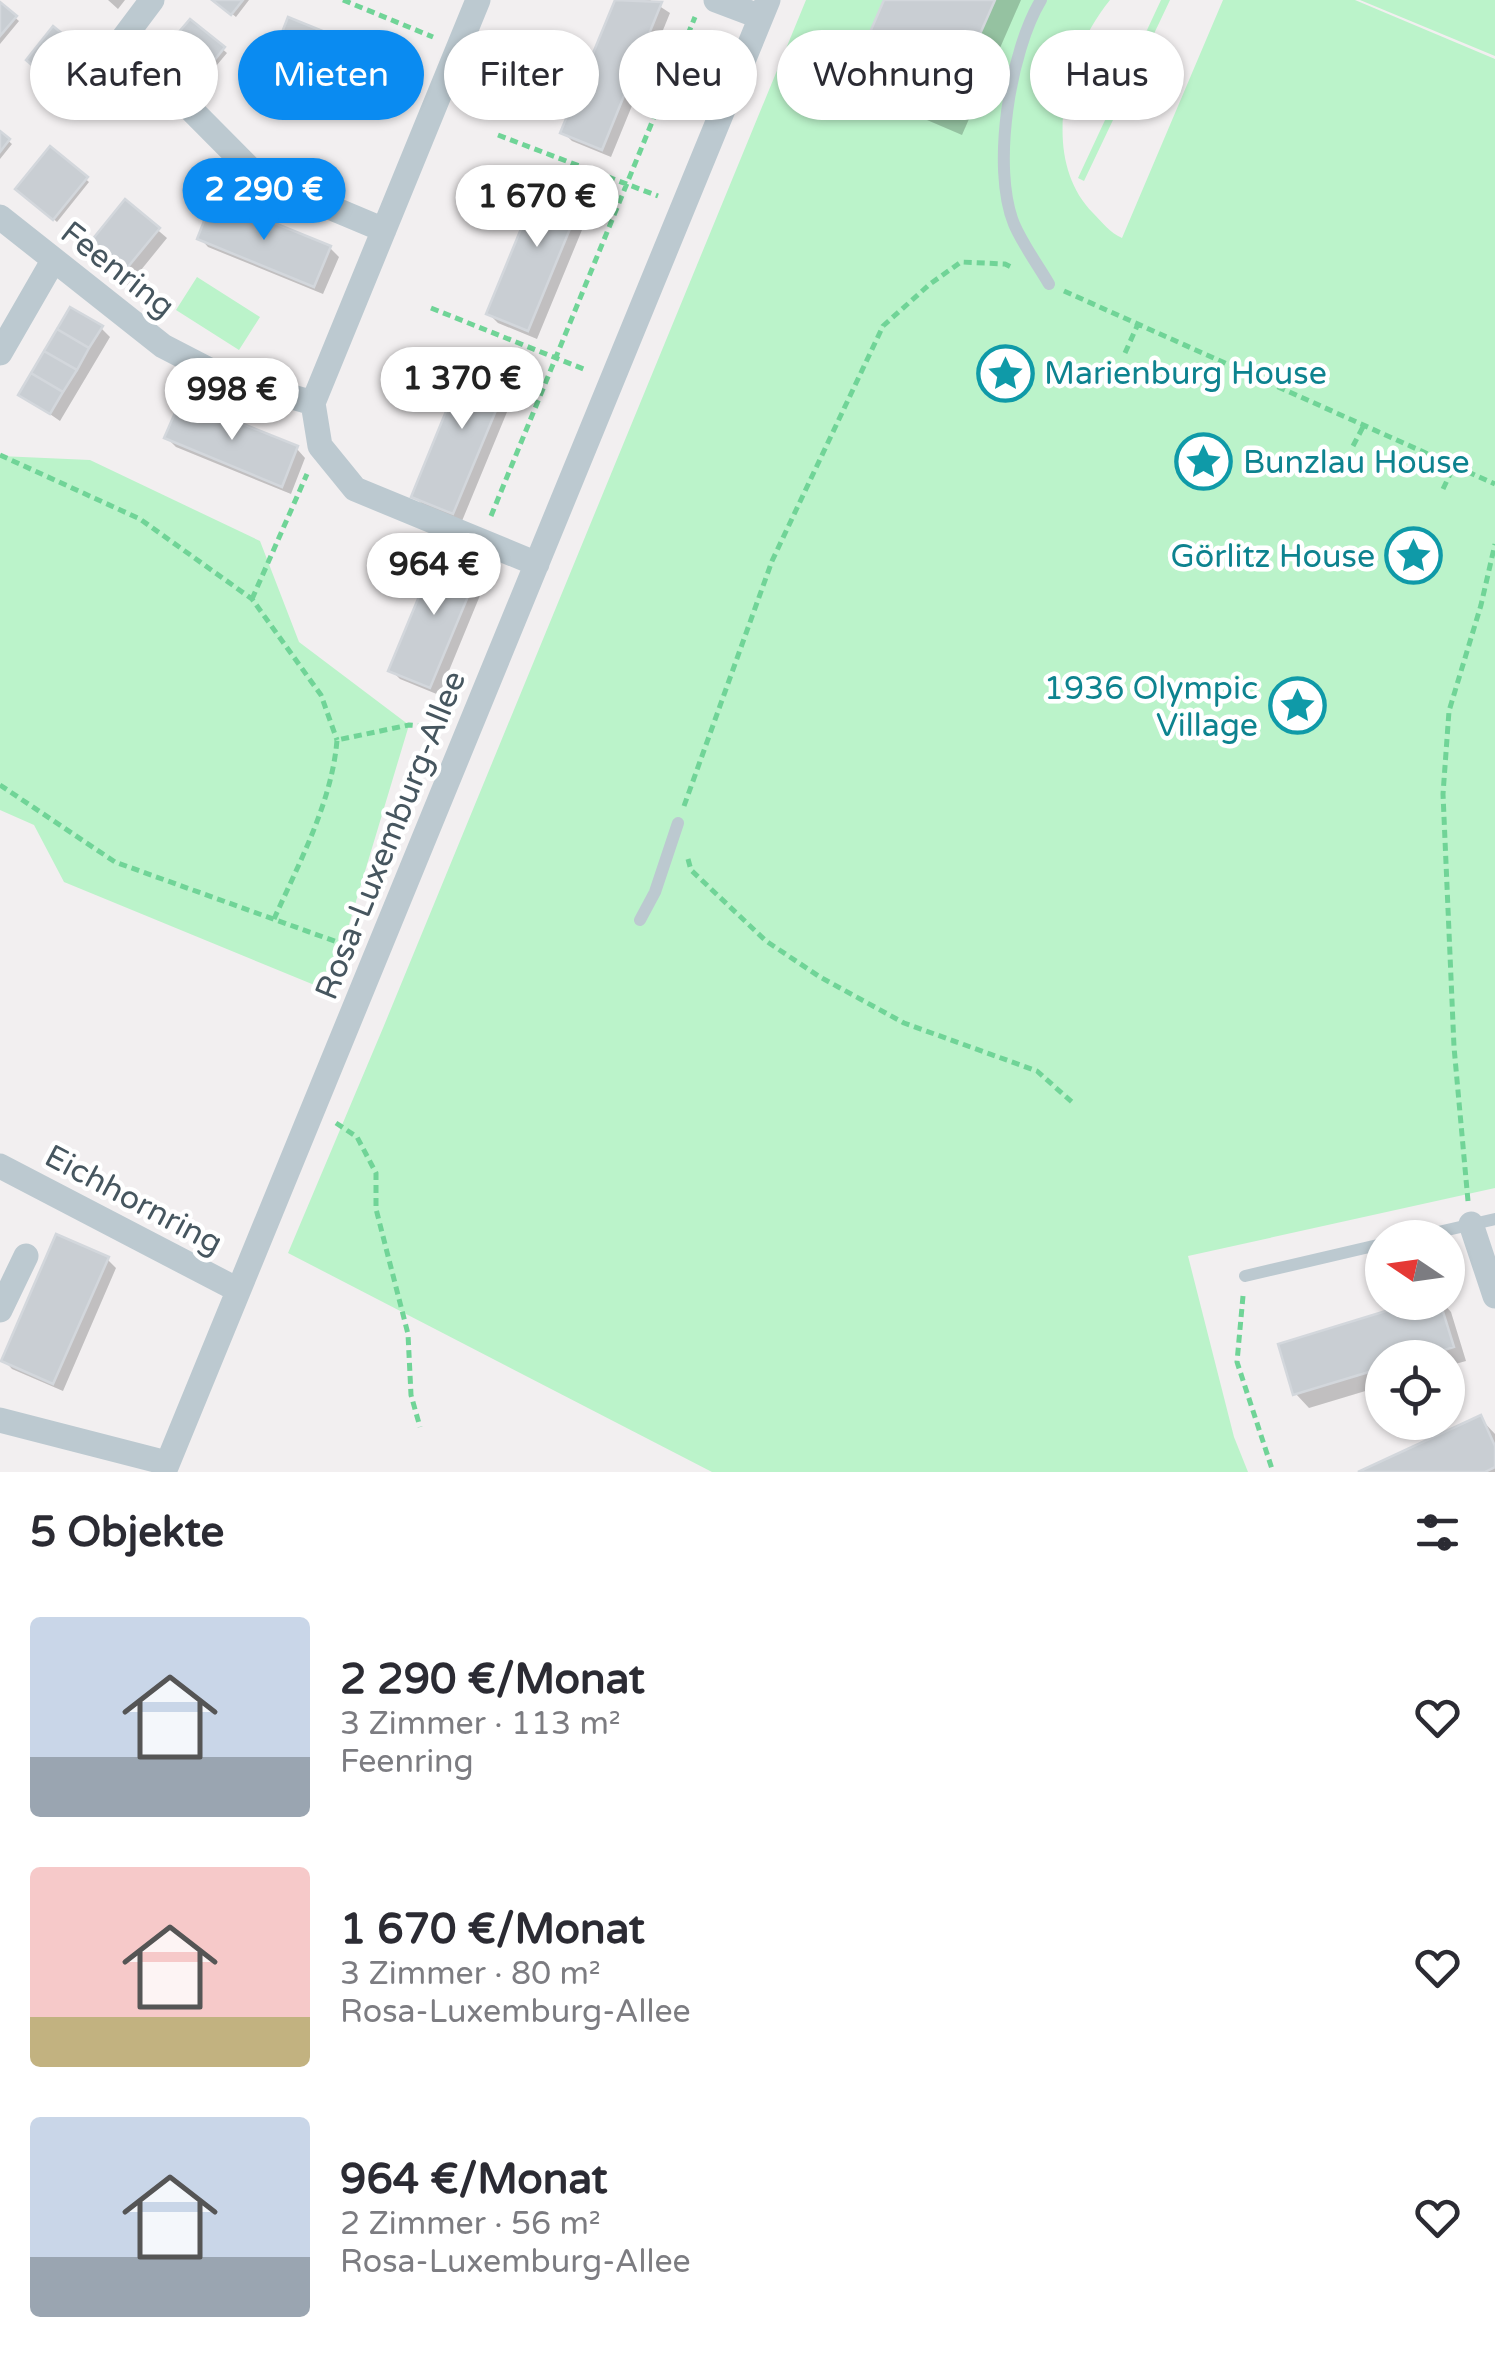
<!DOCTYPE html>
<html lang="de">
<head>
<meta charset="utf-8">
<style>
  :root { --surface:#fff; --page:#f7f7f7; --text:#2b2b33; --muted:#7c7c81; --accent:#0a8bf1 }
  body { margin:0; font-family:"Varela Round",sans-serif; background:var(--page); color:var(--text); height:100vh; display:flex; flex-direction:column; font-size:38px; white-space:nowrap }
  * { box-sizing:border-box; margin:0 }
  p { font-size:32px; color:var(--muted) }
  .icon { flex:none; width:55px; height:55px; fill:none; stroke:currentColor; stroke-width:2; stroke-linecap:round; stroke-linejoin:round }
  .map { position:relative; height:1472px; overflow:hidden }
  .side { display:flex; flex-direction:column; background:var(--surface); flex:1 }
  .side>* { flex:none }
  .hud { position:absolute; left:30px; top:30px; width:1435px; height:90px; display:flex; gap:20px }
  .needle { width:65px; rotate:283deg }
  .fabs { position:absolute; left:1365px; top:1220px; display:grid; gap:20px }
  .fabs a { display:grid; place-items:center; width:100px; height:100px; border-radius:50%; background:var(--surface); box-shadow:0 2px 8px #0004; font-size:50px }
  .price { position:absolute; translate:-50% -85px; padding:0 22px; border-radius:35px; background:#fff; color:#222; font-size:32px; line-height:65px; filter:drop-shadow(0 2px 5px #0008) }
  .price::after { content:''; position:absolute; left:50%; top:60px; width:30px; height:22px; margin-left:-15px; background:inherit; clip-path:polygon(0 0,100% 0,50% 100%) }
  .price.active { background:var(--accent); color:#fff }
  ul { padding:0; list-style:none }
  li { display:flex; align-items:center; gap:30px; height:250px; padding:0 30px }
  li span { display:grid; place-items:center; flex:none; width:280px; height:200px; border-radius:10px; color:#555 }
  li>.icon { margin-inline-start:auto }
  span .icon { width:120px; height:120px; fill:#fffc; stroke-width:1 }
  li b { font-size:42px }
  h2 { display:flex; justify-content:space-between; align-items:center; height:120px; padding:0 30px; font-size:42px }
  .chip { padding:0 35px; border-radius:45px; background:var(--surface); box-shadow:0 2px 8px #0004; font-size:35px; line-height:90px }
  .chip.active { background:var(--accent); color:#fff }
  .map>svg:first-child { display:block }
  .green { fill:#bbf3ca }
  .shadow { fill:#0003 }
  .building { fill:#c9ced3; stroke:#d3d7dc; stroke-width:2.5 }
  .lines { fill:none; stroke-linecap:round; stroke-linejoin:round }
  .path { stroke:#70d497; stroke-width:5; stroke-dasharray:8 5; stroke-linecap:butt }
  .lane { stroke:#bcc9d0; stroke-width:12 }
  .street { stroke:#bcc9d0; stroke-width:25 }
  .labels { text-anchor:middle; stroke-width:9; stroke-linejoin:round; paint-order:stroke }
  .street-label { font-size:32px; fill:#46565f; stroke:#fff }
  .culture-label { font-size:32px; fill:#0d838f; stroke:#fff; text-anchor:start }
</style>
</head>
<body>
<div class="map">
<svg width="1495" height="1472" viewBox="0 0 1495 1472">
  <rect width="100%" height="100%" fill="#f2eff0"/>
  <!-- green -->
  <path class="green" d="M806,0H1110C1066,53 1038,157 1093,213C1102,222 1110,233 1122,238L1223,0H1355L1495,59V1188L1188,1256L1234,1437L1248,1472H712L288,1253L383,1028Z
    M1161,0H1170L1084,181L1078,178Z
    M1360,0H1495V56Z
    M197,277L260,317L239,350L176,310Z
    M0,456L90,460L260,541L299,642L409,725L329,991L64,882L34,825L0,810Z"/>
  <!-- shadow -->
  <path class="shadow" d="M108,0H125L118,9Z
    M215,0H249L236,17Z
    M617,0H650L670,13L611,157L572,141L563,132Z
    M887,0H1021L962,135L871,96L853,77Z
    M0,5L19,21L0,44Z
    M191,22L227,53L201,84L165,53Z
    M54,30L83,55L58,85L29,60Z
    M275,57L404,67L413,76L398,113L284,66Z
    M0,134L12,144L0,159Z
    M50,149L89,182L57,222L18,189Z
    M587,187L596,196L537,339L498,323L489,314Z
    M215,201L330,248L339,257L323,294L208,247L200,238Z
    M126,203L167,238L128,286L95,259Z
    M101,328L110,337L60,421L21,394Z
    M512,369L521,378L462,521L423,505L414,496Z
    M167,438L297,449L305,458L291,494L176,447Z
    M480,567L488,576L439,695L400,679L391,670Z
    M107,1259L116,1268L63,1391L12,1369L4,1360Z
    M1424,1302H1442L1451,1312L1466,1361L1448,1366V1358H1382V1386L1309,1408L1296,1394Z
    M1480,1418L1495,1434V1472H1364Z"/>
  <!-- building -->
  <path class="building" d="M212,0H243L231,15Z
    M615,0L662,2L602,150L560,133Z
    M884,0H995L943,118L850,78Z
    M0,2L17,16L0,36Z
    M288,17L406,65L389,106L272,58Z
    M190,19L225,47L197,82L161,53Z
    M53,26L81,49L53,83L26,60Z
    M0,131L10,139L0,152Z
    M50,146L88,177L53,220L15,189Z
    M546,168L588,185L528,331L486,314Z
    M213,198L331,246L314,287L197,239Z
    M125,199L160,228L118,279L83,251Z
    M70,307L103,326L89,348L57,329Z
    M57,329L89,348L77,370L44,351Z
    M471,350L514,367L453,514L411,497Z
    M44,351L77,370L63,392L31,373Z
    M31,373L63,392L50,414L18,395Z
    M181,399L298,446L282,487L164,438Z
    M439,548L481,565L430,688L388,671Z
    M56,1234L109,1257L53,1384L1,1361Z
    M1415,1302H1440L1454,1347L1419,1358H1382V1368L1293,1395L1278,1344Z
    M1481,1415L1495,1446V1467L1485,1472H1358Z"/>
  <g class="lines">
    <!-- path -->
    <path class="path" d="M343,0L433,37
      M498,135L658,196
      M1064,291L1495,484
      M431,308L586,370
      M1125,353L1138,324
      M1353,446L1364,425
      M0,455L140,519L252,599L321,695L337,740
      M1443,489L1454,466
      M491,516L695,17
      M252,599L307,474
      M0,785L115,862L351,947
      M684,806L772,561L883,326L930,284L961,262L1005,264L1013,268
      M688,859L691,870L766,941L820,977L904,1023L1037,1071L1073,1103
      M274,919C299,863 332,802 337,740L409,725L441,728
      M336,1123L357,1137L376,1173V1209L408,1334L411,1395L420,1427
      M1468,1201L1454,1047L1443,794L1449,711L1481,605L1495,544
      M1243,1296L1237,1362L1273,1472"/>
    <!-- lane -->
    <path class="lane" d="M1041,0C1010,51 991,168 1014,224C1023,245 1038,265 1049,284
      M640,920L655,892L678,823
      M1412,1238L1495,1219
      M1245,1276L1382,1244"/>
    <!-- street -->
    <path class="street" d="M152,0L122,40L258,177L384,230
      M478,0L313,403L320,446L355,489L537,564
      M716,0L761,17
      M0,217L163,346L221,376L313,403
      M0,353L53,261
      M0,1166L238,1290
      M1471,1224L1495,1296
      M0,1310L26,1256
      M0,1420L167,1463
      M164,1472L768,0"/>
  </g>
  <!-- icons -->
  <defs>
    <symbol id="sight-ring" viewBox="-11 -11 22 22"><circle r="9.5" fill="#fff" stroke="#0f9aa8" stroke-width="1.5"/><path d="M0-6L1.8-2.2L6-1.7L2.9 1.2L3.7 5.4L0 3.3L-3.7 5.4L-2.9 1.2L-6-1.7L-1.8-2.2Z" fill="#0f9aa8"/></symbol>
  </defs>
  <g fill-rule="evenodd">
    <use href="#sight-ring" x="974" y="342" width="63" height="63"/>
    <use href="#sight-ring" x="1172" y="430" width="63" height="63"/>
    <use href="#sight-ring" x="1382" y="524" width="63" height="63"/>
    <use href="#sight-ring" x="1266" y="674" width="63" height="63"/>
  </g>
  <g class="labels">
    <!-- street labels -->
    <g class="street-label">
      <text transform="translate(118 269) rotate(38)" y="11">Feenring</text>
      <text transform="translate(390 835) rotate(-68)" y="11">Rosa-Luxemburg-Allee</text>
      <text transform="translate(134 1199) rotate(28)" y="11">Eichhornring</text>
    </g>
    <!-- culture labels -->
    <g class="culture-label">
      <text x="1044" y="384">Marienburg House</text>
      <text x="1243" y="473">Bunzlau House</text>
      <text x="1375" y="567" text-anchor="end">Görlitz House</text>
      <text x="1258" y="699" text-anchor="end">1936 Olympic<tspan x="1258" dy="37">Village</tspan></text>
    </g>
  </g>
</svg>
<div class="fabs">
<a><svg class="needle" viewBox="-14 -14 28 28"><path d="M0-13l5 13h-10z" fill="#e53935"/><path d="M0 13l5-13h-10z" fill="#7c7c81"/></svg></a>
<a><svg class="icon" aria-label="locate" viewBox="0 0 24 24"><circle cx="12" cy="12" r="6"/><path d="M12 2v4M12 18v4M2 12h4M18 12h4"/></svg></a>
</div>
<b class="price active" style="left:264px;top:243px">2 290 €</b>
<b class="price" style="left:537px;top:250px">1 670 €</b>
<b class="price" style="left:462px;top:432px">1 370 €</b>
<b class="price" style="left:232px;top:443px">998 €</b>
<b class="price" style="left:434px;top:618px">964 €</b>
<div class="hud">
<a class="chip">Kaufen</a>
<a class="chip active">Mieten</a>
<a class="chip">Filter</a>
<a class="chip">Neu</a>
<a class="chip">Wohnung</a>
<a class="chip">Haus</a>
</div>
</div>
<section class="side">
<h2>5 Objekte<svg class="icon" aria-label="filters" viewBox="0 0 24 24"><path d="M4 7h16M4 17h16"/><circle cx="9" cy="7" r="2"/><circle cx="15" cy="17" r="2"/></svg></h2>
<ul>
<li><span style="background:linear-gradient(#c9d6e8 70%,#9aa5b1 0)"><svg class="icon" aria-label="home" viewBox="0 0 24 24"><path d="M3 11l9-7 9 7M6 9v11h12V9"/></svg></span><div><b>2 290 €/Monat</b><p>3 Zimmer · 113 m²</p><p>Feenring</p></div><svg class="icon" aria-label="heart" viewBox="0 0 24 24"><path d="M12 20l-8-8c-3-5 5-10 8-4 3-6 11-1 8 4z"/></svg></li>
<li><span style="background:linear-gradient(#f6c9c9 75%,#c2b280 0)"><svg class="icon" aria-label="home" viewBox="0 0 24 24"><path d="M3 11l9-7 9 7M6 9v11h12V9"/></svg></span><div><b>1 670 €/Monat</b><p>3 Zimmer · 80 m²</p><p>Rosa-Luxemburg-Allee</p></div><svg class="icon" aria-label="heart" viewBox="0 0 24 24"><path d="M12 20l-8-8c-3-5 5-10 8-4 3-6 11-1 8 4z"/></svg></li>
<li><span style="background:linear-gradient(#c9d6e8 70%,#9aa5b1 0)"><svg class="icon" aria-label="home" viewBox="0 0 24 24"><path d="M3 11l9-7 9 7M6 9v11h12V9"/></svg></span><div><b>964 €/Monat</b><p>2 Zimmer · 56 m²</p><p>Rosa-Luxemburg-Allee</p></div><svg class="icon" aria-label="heart" viewBox="0 0 24 24"><path d="M12 20l-8-8c-3-5 5-10 8-4 3-6 11-1 8 4z"/></svg></li>
</ul>
</section>
</body>
</html>
